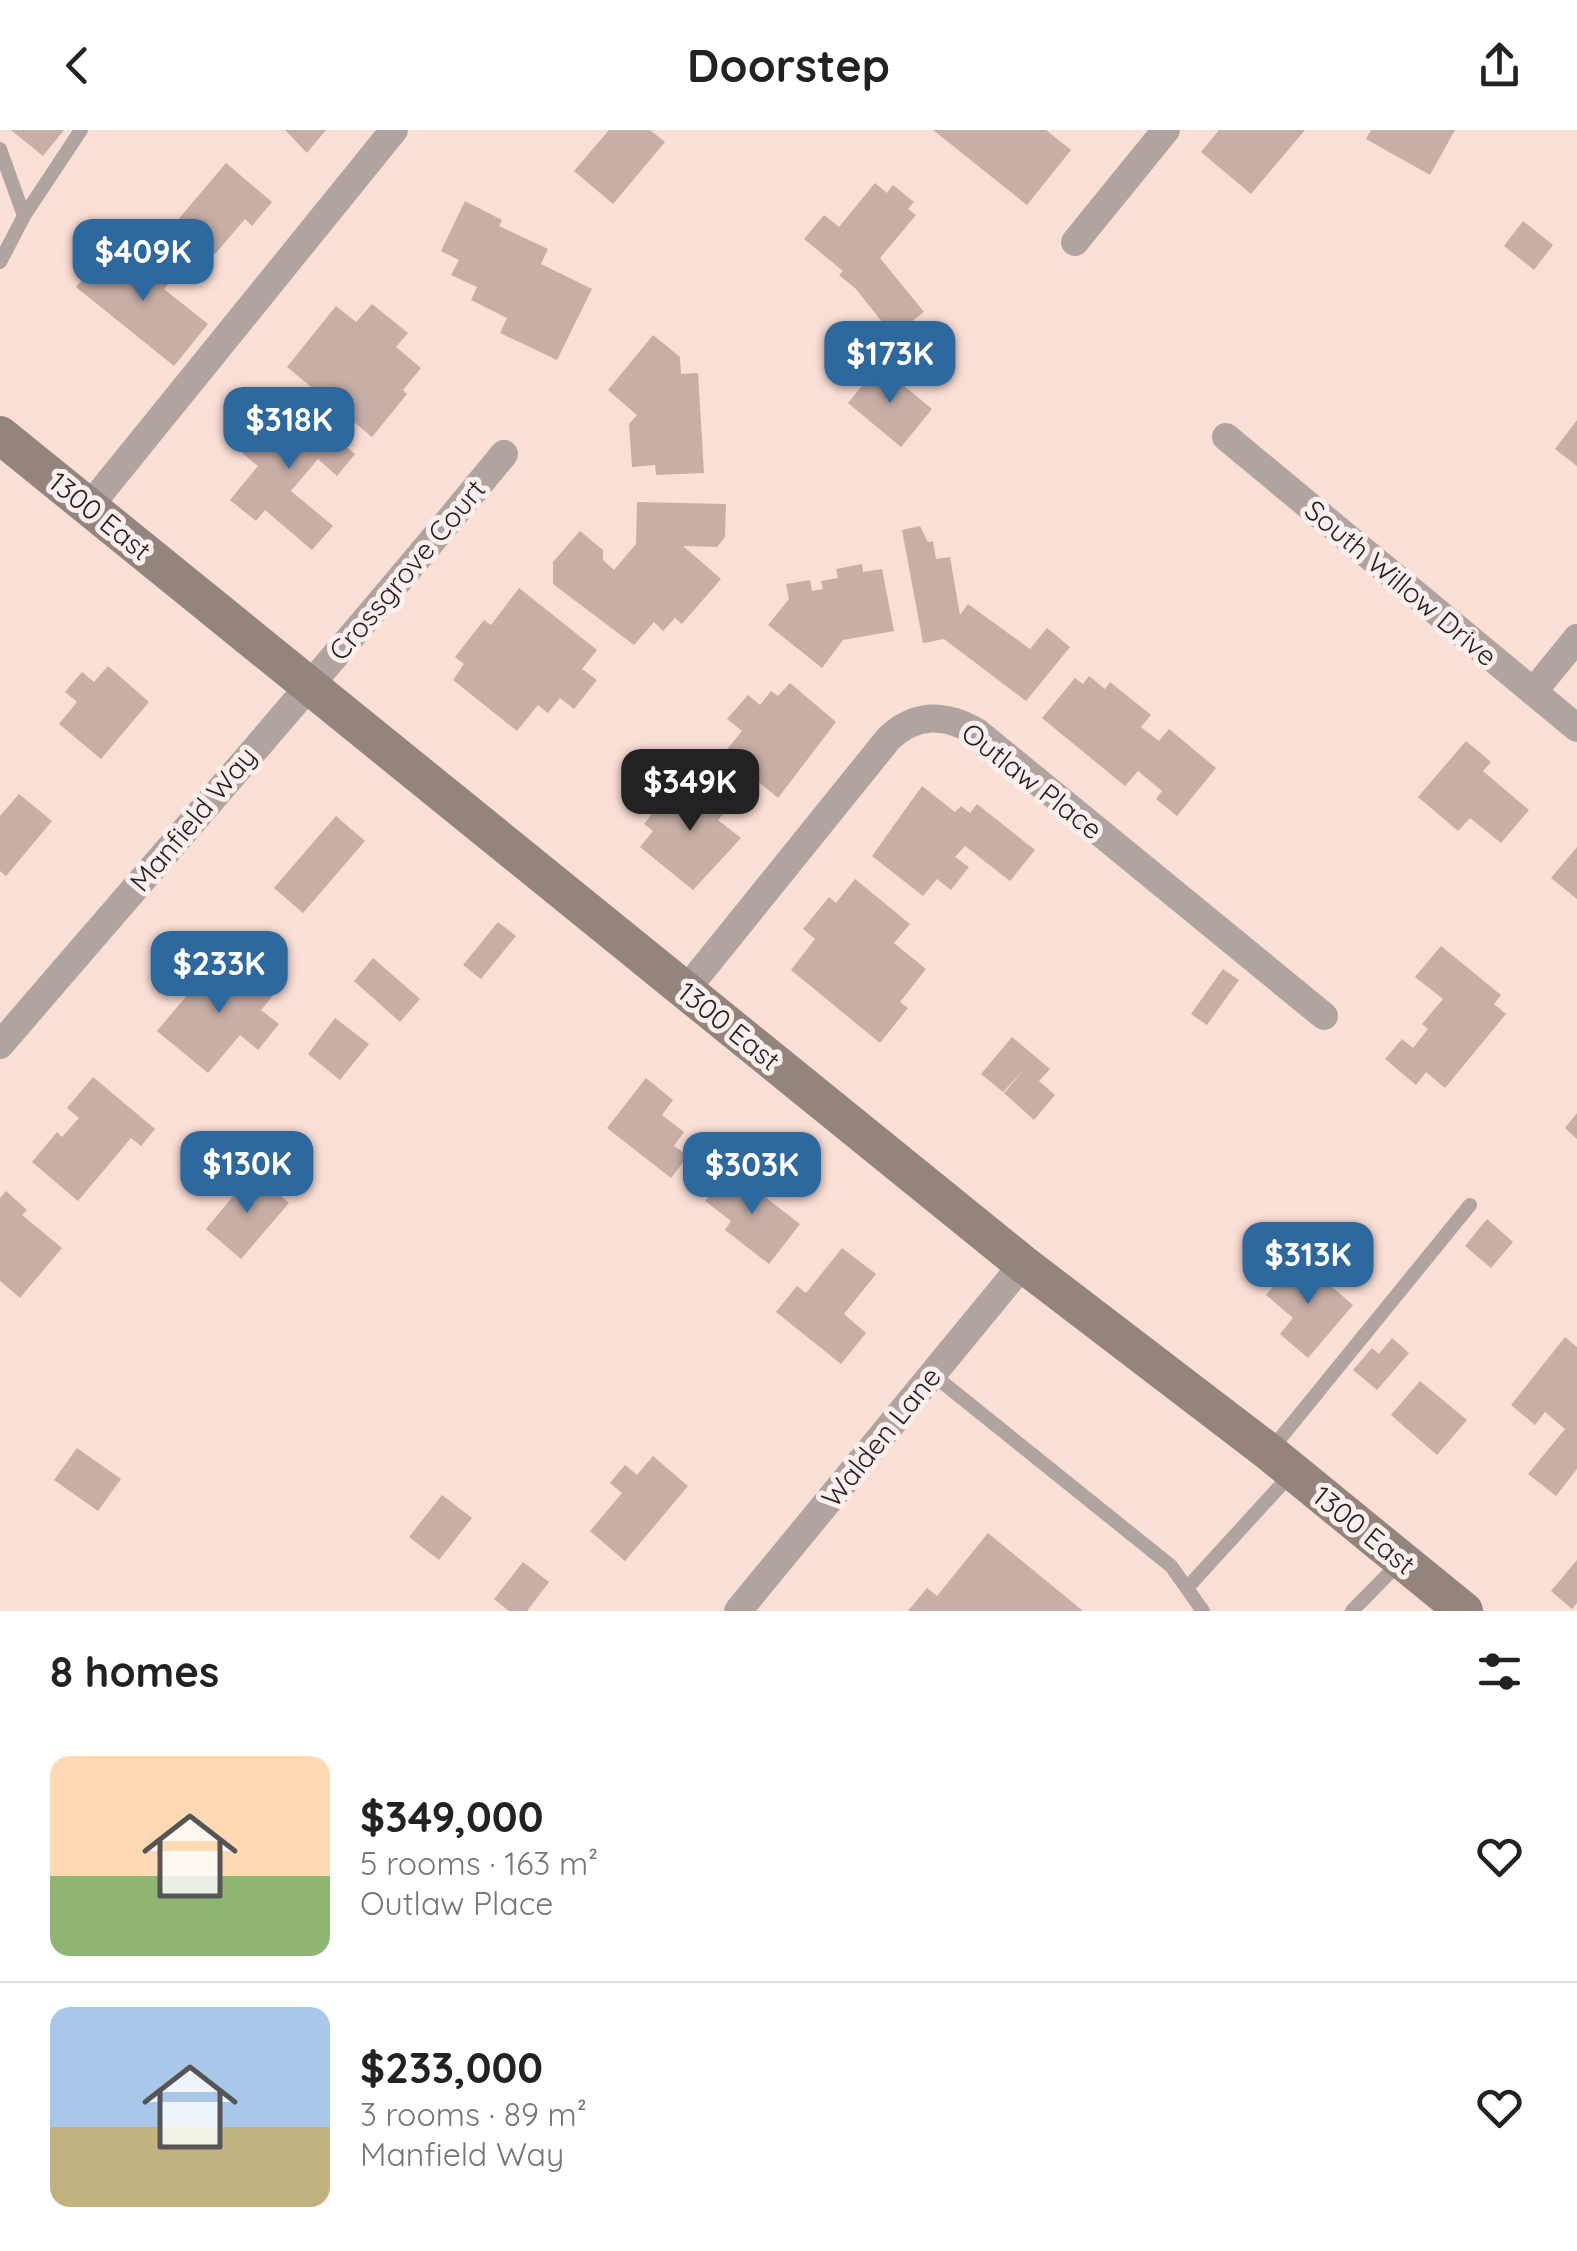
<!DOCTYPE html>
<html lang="en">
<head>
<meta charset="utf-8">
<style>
  :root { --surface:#fff; --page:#f6f6f6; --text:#222; --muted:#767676; --line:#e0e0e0; --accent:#2d689f }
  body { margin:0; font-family:Quicksand,sans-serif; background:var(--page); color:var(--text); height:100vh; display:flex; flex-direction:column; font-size:38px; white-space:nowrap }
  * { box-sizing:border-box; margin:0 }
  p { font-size:32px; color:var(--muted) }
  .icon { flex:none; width:55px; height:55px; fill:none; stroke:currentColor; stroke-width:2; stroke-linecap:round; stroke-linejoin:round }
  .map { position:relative; height:1481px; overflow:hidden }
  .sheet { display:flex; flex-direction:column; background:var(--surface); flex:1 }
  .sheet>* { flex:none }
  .price { position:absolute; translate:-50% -85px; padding:0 22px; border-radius:20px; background:var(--accent); color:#fff; font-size:32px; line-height:65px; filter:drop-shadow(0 2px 5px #0008) }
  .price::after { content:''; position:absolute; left:50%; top:60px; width:30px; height:22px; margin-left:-15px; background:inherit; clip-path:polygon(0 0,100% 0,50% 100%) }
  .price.active { background:#222; color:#fff }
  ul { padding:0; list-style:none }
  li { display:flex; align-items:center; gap:30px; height:250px; padding:0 50px }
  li+li { border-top:2px solid var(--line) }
  li span { display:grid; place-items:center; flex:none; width:280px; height:200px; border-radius:20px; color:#555 }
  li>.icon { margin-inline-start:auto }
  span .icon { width:120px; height:120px; fill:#fffc; stroke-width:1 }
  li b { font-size:42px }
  h2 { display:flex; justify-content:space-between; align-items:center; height:120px; padding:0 50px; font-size:42px }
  header { display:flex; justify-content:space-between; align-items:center; height:130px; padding:0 50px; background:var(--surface); font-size:45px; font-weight:700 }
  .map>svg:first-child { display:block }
  .building { fill:#c7aea6 }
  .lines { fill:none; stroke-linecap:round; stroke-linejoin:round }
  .service { stroke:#afa4a0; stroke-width:14 }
  .minor { stroke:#afa4a0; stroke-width:28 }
  .secondary { stroke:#94847e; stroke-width:38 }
  .labels { text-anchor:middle; stroke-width:10; stroke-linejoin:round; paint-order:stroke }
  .street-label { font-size:28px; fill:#271e1b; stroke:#fbf0ed }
</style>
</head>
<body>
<header><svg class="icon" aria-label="back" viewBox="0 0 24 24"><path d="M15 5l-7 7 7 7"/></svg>Doorstep<svg class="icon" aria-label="share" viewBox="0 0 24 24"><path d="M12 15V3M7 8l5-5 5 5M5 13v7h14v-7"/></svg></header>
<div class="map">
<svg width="1577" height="1481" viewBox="0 0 1577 1481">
  <rect width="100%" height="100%" fill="#fadfd6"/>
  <!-- building -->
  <path class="building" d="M11,0H64L43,26Z
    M285,0H326L307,23Z
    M609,0H650L665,12L613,74L574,41Z
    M933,0H1046L1071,20L1027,75Z
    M1219,0H1305L1251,64L1201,22Z
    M1371,0H1455L1430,45L1366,9Z
    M226,33L272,72L252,96L245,89L215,124L176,92Z
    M875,53L887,63L893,55L914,72L908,79L916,85L880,128L924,182L893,206L856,159L839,145L843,141L804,109L824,85L839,97Z
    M465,71L502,90L499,96L548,119L541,134L592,159L557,230L500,203L507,188L471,170L477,157L451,145L459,130L441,121Z
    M1523,91L1553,115L1534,140L1504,116Z
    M110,115L139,138L146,129L172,149L164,159L208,194L174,236L76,157Z
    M372,174L408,203L396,217L421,238L403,260L407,264L372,307L287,237L336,176L356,192Z
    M653,205L680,227L681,244L698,243L704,343L656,345L655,335L632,337L629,294L637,285L608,260Z
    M879,235L932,279L901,317L848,273Z
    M287,270L355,324L337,346L318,329L291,361L333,396L312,420L265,380L256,391L230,370L258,336L242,323Z
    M1577,290V336L1555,319Z
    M637,372L726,374L725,407L717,417L683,416L721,449L682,494L675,488L663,501L654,492L634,515L553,454V432L580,401L603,420V430L614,440L636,414Z
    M920,396L928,412L933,411L936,429L950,427L960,485L968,474L1030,519L1047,498L1070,517L1026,571L944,509L923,513L902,400Z
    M862,434L863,442L882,439L894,501L843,510L822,538L768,495L789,469L786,454L810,450L812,461L823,459L821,451L838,448L836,439Z
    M519,458L597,520L582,539L597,550L574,579L560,568L548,583L538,575L517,601L453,550L464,534L455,527L484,490L491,495Z
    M108,536L149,572L101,629L59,594L77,572L65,562L82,542L94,552Z
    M1089,546L1105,559L1110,552L1151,585L1141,597L1159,611L1169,599L1216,638L1177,686L1156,669L1162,661L1138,641L1125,656L1042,588L1075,548L1083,554Z
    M790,553L836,592L778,668L724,623L742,601L727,589L748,565L760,575L771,561L778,566Z
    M1466,611L1491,632L1483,641L1529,680L1501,713L1470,688L1458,701L1418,667Z
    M701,650L731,675L718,690L741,708L693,760L640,717L653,701L644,694L663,670L668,674L681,657L689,664Z
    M922,656L955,682L961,676L970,683L977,674L1035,720L1010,751L965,716L955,727L969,737L951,760L937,749L923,766L872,726Z
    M19,664L52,691L6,746L0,741V686Z
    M336,686L365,711L303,783L274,758Z
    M1577,717V769L1551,748Z
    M855,749L910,794L894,813L926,839L900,872L908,878L880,913L791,840L815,809L803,799L829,767L836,773Z
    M498,792L516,806L481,849L463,835Z
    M1441,816L1501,865L1494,874L1506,884L1445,958L1426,942L1416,955L1385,929L1402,909L1413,918L1428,899L1422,894L1443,869L1415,847Z
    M221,825L272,867L261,880L279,894L258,920L240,905L208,943L157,901Z
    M373,828L420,869L400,892L354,851Z
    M1223,839L1239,850L1207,895L1191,884Z
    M335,888L369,914L340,950L308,924Z
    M1012,907L1050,939L1039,951L1055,965L1034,990L1004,963L1026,938L1003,962L981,944Z
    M93,947L155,999L141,1016L131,1008L78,1071L32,1032L57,1002L62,1007L79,988L67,978Z
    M646,948L673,970L662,985L684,1002L674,1016L688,1026L671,1048L607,998Z
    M1577,983V1009L1565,998Z
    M730,1040L800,1094L769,1134L725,1100L731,1091L705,1071Z
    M253,1042L289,1073L241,1129L206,1099Z
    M6,1061L27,1080L22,1085L62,1118L20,1168L0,1151V1068Z
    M1487,1089L1513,1112L1491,1138L1465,1116Z
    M842,1118L876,1144L844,1184L866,1203L841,1234L776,1182L797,1156L806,1163Z
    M1298,1128L1353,1175L1308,1228L1280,1204L1293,1188L1266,1165Z
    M1565,1207L1577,1217V1339L1556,1366L1528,1344L1565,1299L1545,1282L1535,1295L1511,1275Z
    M1392,1208L1409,1223L1377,1260L1353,1240L1372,1218L1379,1224Z
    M1420,1251L1467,1290L1437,1325L1391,1285Z
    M77,1318L121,1349L98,1381L54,1350Z
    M653,1326L688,1356L625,1431L590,1401L622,1363L610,1353L625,1335L637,1345Z
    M442,1365L472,1388L439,1430L409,1407Z
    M988,1403L1083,1481H908L927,1458L937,1466Z
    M1577,1430V1473L1572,1479L1551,1461Z
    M523,1432L549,1452L527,1481H509L494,1469Z"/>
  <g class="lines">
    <!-- service -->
    <path class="service" d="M0,19L24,86
      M0,132L24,86L81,0
      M932,1244L1171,1436L1203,1481
      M1269,1322L1470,1075
      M1187,1458L1291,1344
      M1352,1481L1401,1431"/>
    <!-- minor -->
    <path class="minor" d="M1075,112L1166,0
      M1226,307L1577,598
      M88,378L394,0
      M1533,562L1577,508
      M685,861L889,608C917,582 946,584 977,602L1324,886
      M0,915C169,718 340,524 504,324
      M738,1481L1023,1134"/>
    <!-- secondary -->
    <path class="secondary" d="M0,305L1023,1134L1269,1322L1464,1481"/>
  </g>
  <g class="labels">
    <!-- street labels -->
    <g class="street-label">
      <text transform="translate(100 386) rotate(39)" y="10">1300 East</text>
      <text transform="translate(407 440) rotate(-50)" y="10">Crossgrove Court</text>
      <text transform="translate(1401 453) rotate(40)" y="10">South Willow Drive</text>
      <text transform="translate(1032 651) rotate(38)" y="10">Outlaw Place</text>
      <text transform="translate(193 689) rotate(-50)" y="10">Manfield Way</text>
      <text transform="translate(729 896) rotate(39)" y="10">1300 East</text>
      <text transform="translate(881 1307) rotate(-51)" y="10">Walden Lane</text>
      <text transform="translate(1364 1400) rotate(39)" y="10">1300 East</text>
    </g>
  </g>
</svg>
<b class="price" style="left:143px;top:174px">$409K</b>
<b class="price" style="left:890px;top:276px">$173K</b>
<b class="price" style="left:289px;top:342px">$318K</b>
<b class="price active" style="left:690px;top:704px">$349K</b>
<b class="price" style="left:219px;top:886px">$233K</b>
<b class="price" style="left:247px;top:1086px">$130K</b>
<b class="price" style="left:752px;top:1087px">$303K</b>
<b class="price" style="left:1308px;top:1177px">$313K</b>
</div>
<section class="sheet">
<h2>8 homes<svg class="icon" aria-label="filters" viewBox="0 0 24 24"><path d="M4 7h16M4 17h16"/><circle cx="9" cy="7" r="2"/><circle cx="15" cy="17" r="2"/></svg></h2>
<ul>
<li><span style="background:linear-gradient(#ffd9b3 60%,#8fb573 0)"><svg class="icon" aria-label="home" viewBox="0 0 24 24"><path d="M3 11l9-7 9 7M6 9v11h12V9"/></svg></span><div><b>$349,000</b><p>5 rooms · 163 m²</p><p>Outlaw Place</p></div><svg class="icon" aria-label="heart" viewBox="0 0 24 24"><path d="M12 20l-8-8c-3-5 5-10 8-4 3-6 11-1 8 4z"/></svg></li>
<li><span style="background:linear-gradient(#a9c7e8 60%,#c2b280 0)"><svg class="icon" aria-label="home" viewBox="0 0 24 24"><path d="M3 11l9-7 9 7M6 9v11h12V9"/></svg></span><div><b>$233,000</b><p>3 rooms · 89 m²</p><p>Manfield Way</p></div><svg class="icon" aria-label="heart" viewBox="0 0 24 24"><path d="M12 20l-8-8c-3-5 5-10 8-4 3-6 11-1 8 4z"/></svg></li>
</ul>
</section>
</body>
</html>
